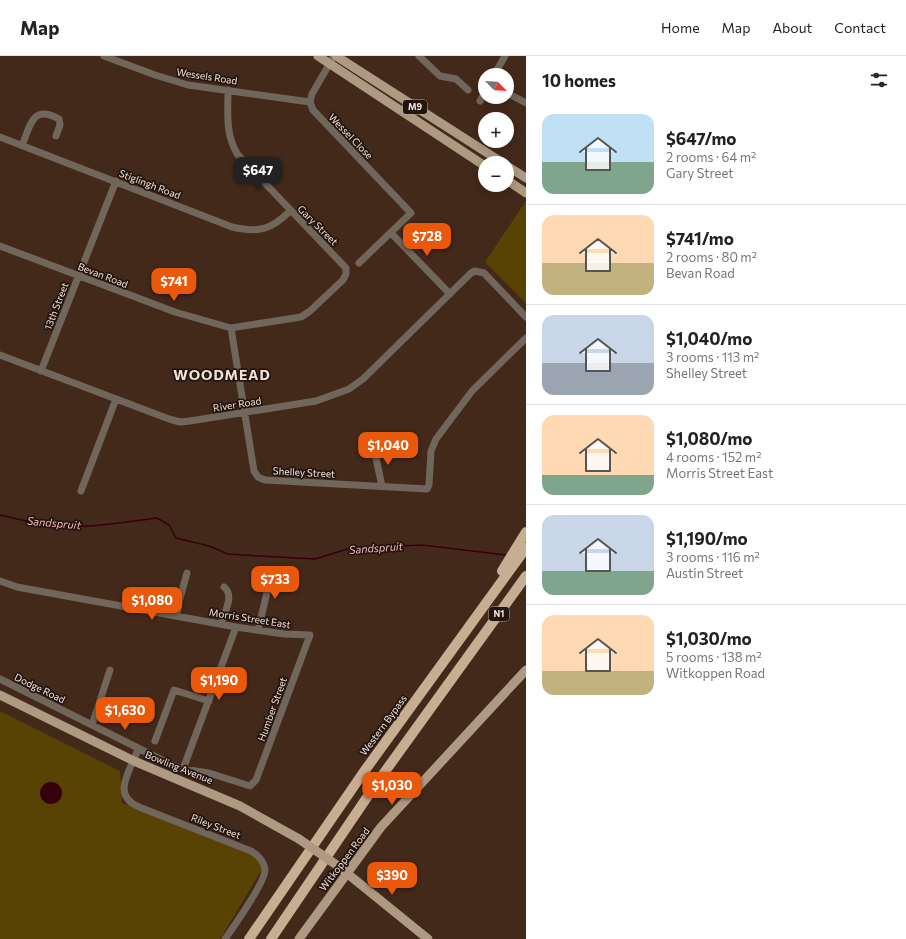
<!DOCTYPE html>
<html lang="en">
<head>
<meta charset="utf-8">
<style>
  :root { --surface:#fff; --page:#f2f2f2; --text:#222; --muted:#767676; --line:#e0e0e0; --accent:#ea580c }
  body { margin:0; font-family:Commissioner,sans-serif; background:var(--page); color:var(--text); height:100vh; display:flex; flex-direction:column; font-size:15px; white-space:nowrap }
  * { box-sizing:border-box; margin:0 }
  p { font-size:13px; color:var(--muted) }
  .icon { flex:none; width:22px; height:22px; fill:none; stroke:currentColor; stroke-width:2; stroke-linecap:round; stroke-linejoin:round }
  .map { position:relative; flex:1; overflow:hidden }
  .sheet { display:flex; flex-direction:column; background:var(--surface); width:380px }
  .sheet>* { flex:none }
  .needle { width:26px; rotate:114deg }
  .fabs { position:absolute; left:478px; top:12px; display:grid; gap:8px }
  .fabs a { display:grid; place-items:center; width:36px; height:36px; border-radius:50%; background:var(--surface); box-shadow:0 2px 10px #0003; font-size:20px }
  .price { position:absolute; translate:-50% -34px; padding:0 9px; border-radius:8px; background:var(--accent); color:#fff; font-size:13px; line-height:26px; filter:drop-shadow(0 1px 2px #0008) }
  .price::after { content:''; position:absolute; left:50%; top:24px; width:12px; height:9px; margin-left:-6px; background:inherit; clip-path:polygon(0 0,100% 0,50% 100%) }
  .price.active { background:#222; color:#fff }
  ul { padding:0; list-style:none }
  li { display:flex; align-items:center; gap:12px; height:100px; padding:0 16px }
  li+li { border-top:1px solid var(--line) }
  li span { display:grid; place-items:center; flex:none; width:112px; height:80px; border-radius:12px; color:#555 }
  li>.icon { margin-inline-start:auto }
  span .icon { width:48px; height:48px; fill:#fffc; stroke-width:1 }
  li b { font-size:17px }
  h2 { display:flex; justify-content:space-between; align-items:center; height:48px; padding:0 16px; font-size:17px }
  header { display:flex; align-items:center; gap:24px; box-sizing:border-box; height:56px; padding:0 20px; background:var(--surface); border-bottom:1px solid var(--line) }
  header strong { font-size:19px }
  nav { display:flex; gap:22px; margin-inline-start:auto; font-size:14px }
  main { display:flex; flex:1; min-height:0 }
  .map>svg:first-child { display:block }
  .green { fill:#584304 }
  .water { fill:#35000c }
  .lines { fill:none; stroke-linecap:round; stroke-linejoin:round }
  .stream { stroke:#35000c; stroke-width:1.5 }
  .minor { stroke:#70665b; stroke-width:7 }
  .major { stroke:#ae9a83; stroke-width:9 }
  .highway { stroke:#c7ae93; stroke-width:10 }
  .major-bridge { stroke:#ae9a83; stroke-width:9 }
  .labels { text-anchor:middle; stroke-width:3.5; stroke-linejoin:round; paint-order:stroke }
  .shield { fill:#21150f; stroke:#b4a49c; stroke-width:1 }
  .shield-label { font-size:9px; font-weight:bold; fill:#f3e1d8 }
  .street-label { font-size:10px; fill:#f3e1d8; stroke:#21150f }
  .water-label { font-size:11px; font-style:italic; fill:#fcb7bc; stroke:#21150f }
  .district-label { font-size:14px; font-weight:bold; letter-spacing:1px; fill:#f3e1d8; stroke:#21150f }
</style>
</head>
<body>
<header>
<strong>Map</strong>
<nav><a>Home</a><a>Map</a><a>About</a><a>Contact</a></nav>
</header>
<main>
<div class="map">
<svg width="526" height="883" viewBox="0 0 526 883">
  <rect width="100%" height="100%" fill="#43291a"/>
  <!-- green -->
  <path class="green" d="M526,145V247L485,206Z
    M0,655L120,715L122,747L256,799L262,813L220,883H0Z"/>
  <!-- water -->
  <path class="water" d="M40 737a11 11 0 1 1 22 0a11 11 0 1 1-22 0Z"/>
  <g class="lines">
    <!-- stream -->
    <path class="stream" d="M0,459C14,462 28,466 43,468C81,474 120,467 157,462L169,469L176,482L209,490L228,498L259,500L315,503L351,492L422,489L506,499"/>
    <!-- minor -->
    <path class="minor" d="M104,0L155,19L188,29L310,46
      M334,0L312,38L310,46L313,54L411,157L359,207
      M419,0L440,20L456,23L468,34
      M494,19L505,0
      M507,37L526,47
      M480,45L485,36
      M0,81L232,171C259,177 271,174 290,155
      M22,89C31,69 32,48 59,63L60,69L56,80
      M391,177L450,238
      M0,190L175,256L231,272L301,261L310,255L343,224L346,218V212L238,99C225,79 228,56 228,34
      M231,272L254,415L258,421L265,424L427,433L429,429L431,395L436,383L472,335L526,282
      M0,299L169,363L180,366L190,365L316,345L349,333L363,323L471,217L475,215L484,217L526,261
      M41,315L116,125
      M374,393L382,430
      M81,435L116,343
      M0,525L17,531L236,571L284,578L310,579L256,724L250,730L209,717L183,713L170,708L0,623
      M177,560L179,546L187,517
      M221,568C224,557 235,539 224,531
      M258,574L271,520
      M92,669L110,614
      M155,685L174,634L209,645
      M138,693C131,714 110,739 139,751L251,795C258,799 264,805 265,814C265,827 234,870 225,883
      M183,713L236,571"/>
    <!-- major -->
    <path class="major" d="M318,0L485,110
      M336,0L503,107
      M507,110L526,122
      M507,124L526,137
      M0,639L134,705L240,750L299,783
      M338,810L428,883
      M299,883L381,771L526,614"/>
    <!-- highway -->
    <path class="highway" d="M502,515L526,476
      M249,883L363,717L526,492
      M271,883L376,728L526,520"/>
    <!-- major-bridge -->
    <path class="major-bridge" d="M299,783L338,810"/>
  </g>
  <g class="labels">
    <!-- shield labels -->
    <g class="shield">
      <rect x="403" y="44" width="24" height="14" rx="3"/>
      <rect x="489" y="551" width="20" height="14" rx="3"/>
    </g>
    <g class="shield-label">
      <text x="415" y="54">M9</text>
      <text x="499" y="561">N1</text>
    </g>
    <!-- street labels -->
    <g class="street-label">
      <text transform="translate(207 20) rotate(9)" y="4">Wessels Road</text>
      <text transform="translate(351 80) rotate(46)" y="4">Wessel Close</text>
      <text transform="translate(150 128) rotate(21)" y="4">Stiglingh Road</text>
      <text transform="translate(318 169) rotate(45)" y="4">Gary Street</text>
      <text transform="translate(103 219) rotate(21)" y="4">Bevan Road</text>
      <text transform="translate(56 250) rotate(-69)" y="4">13th Street</text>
      <text transform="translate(237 348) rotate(-9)" y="4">River Road</text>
      <text transform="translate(304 416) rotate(3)" y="4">Shelley Street</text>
      <text transform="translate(250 562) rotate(9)" y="4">Morris Street East</text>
      <text transform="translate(40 632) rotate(26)" y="4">Dodge Road</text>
      <text transform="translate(272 653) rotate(-70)" y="4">Humber Street</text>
      <text transform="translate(383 669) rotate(-54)" y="4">Western Bypass</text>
      <text transform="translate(179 711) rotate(22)" y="4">Bowling Avenue</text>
      <text transform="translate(216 770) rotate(21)" y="4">Riley Street</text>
      <text transform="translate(344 803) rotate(-53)" y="4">Witkoppen Road</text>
    </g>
    <!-- water labels -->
    <g class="water-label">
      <text transform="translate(54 467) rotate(5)" y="4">Sandspruit</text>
      <text transform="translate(376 492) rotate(-4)" y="4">Sandspruit</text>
    </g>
    <!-- district labels -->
    <g class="district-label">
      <text x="222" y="324">WOODMEAD</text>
    </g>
  </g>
</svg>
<div class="fabs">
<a><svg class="needle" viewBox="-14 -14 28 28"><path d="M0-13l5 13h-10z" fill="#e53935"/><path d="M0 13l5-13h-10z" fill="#767676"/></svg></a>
<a>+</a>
<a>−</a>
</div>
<b class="price active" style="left:258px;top:135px">$647</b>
<b class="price" style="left:427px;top:201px">$728</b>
<b class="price" style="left:174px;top:246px">$741</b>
<b class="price" style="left:388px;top:410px">$1,040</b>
<b class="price" style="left:275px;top:544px">$733</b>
<b class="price" style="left:152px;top:565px">$1,080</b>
<b class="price" style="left:219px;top:645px">$1,190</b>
<b class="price" style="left:125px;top:675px">$1,630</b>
<b class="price" style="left:392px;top:750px">$1,030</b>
<b class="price" style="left:392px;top:840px">$390</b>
</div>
<section class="sheet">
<h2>10 homes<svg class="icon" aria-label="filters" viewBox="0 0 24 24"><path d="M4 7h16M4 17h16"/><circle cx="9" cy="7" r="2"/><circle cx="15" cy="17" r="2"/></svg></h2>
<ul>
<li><span style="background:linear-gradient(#bfe0f5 60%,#7fa58c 0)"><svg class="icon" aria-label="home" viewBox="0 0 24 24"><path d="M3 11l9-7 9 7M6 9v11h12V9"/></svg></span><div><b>$647/mo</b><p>2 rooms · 64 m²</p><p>Gary Street</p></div></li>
<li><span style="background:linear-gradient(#ffd9b3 60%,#c2b280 0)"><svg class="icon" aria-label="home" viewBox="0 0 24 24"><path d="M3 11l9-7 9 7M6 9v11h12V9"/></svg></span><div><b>$741/mo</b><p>2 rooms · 80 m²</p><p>Bevan Road</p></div></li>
<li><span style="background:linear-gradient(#c9d6e8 60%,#9aa5b1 0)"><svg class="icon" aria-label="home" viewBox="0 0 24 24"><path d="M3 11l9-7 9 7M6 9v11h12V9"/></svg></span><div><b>$1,040/mo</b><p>3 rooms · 113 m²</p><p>Shelley Street</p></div></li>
<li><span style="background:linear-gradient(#ffd9b3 75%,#7fa58c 0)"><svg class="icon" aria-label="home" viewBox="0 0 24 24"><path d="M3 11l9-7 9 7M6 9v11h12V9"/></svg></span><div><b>$1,080/mo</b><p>4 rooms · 152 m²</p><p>Morris Street East</p></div></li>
<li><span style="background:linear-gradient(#c9d6e8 70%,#7fa58c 0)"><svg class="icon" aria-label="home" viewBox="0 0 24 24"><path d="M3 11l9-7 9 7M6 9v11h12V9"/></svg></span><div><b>$1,190/mo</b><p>3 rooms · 116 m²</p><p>Austin Street</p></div></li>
<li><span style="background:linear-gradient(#ffd9b3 70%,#c2b280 0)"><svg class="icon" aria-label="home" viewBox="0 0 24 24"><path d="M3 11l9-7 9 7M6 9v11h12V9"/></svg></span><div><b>$1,030/mo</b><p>5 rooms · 138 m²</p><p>Witkoppen Road</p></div></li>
</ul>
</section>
</main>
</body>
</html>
